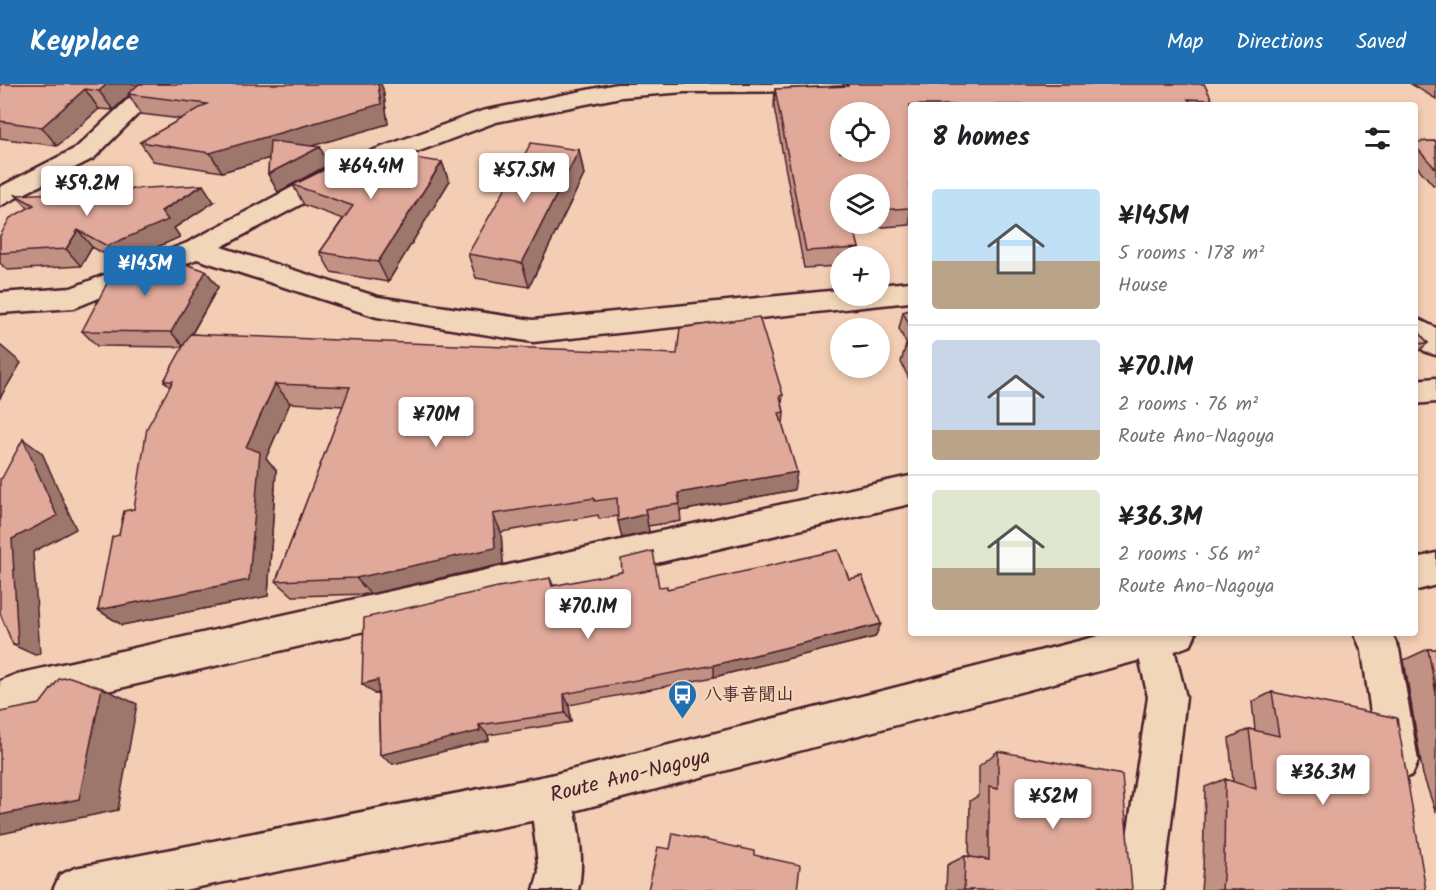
<!DOCTYPE html>
<html lang="en">
<head>
<meta charset="utf-8">
<style>
  :root { --surface:#fff; --page:#f6f6f6; --text:#202124; --muted:#757577; --line:#e0e0e0; --accent:#1f6fb2 }
  body { margin:0; font-family:Kalam,"Klee One",sans-serif; background:var(--page); color:var(--text); height:100vh; display:flex; flex-direction:column; font-size:22px; white-space:nowrap }
  * { box-sizing:border-box; margin:0 }
  p { font-size:20px; color:var(--muted) }
  .icon { flex:none; width:33px; height:33px; fill:none; stroke:currentColor; stroke-width:2; stroke-linecap:round; stroke-linejoin:round }
  .map { position:relative; flex:1; overflow:hidden }
  .details { position:absolute; left:908px; top:18px; width:510px; height:534px; display:flex; flex-direction:column; background:var(--surface); border-radius:6px; box-shadow:0 3px 9px #0003 }
  .details>* { flex:none }
  .buttons { position:absolute; left:830px; top:18px; display:grid; gap:12px }
  .buttons a { display:grid; place-items:center; width:60px; height:60px; border-radius:50%; background:var(--surface); box-shadow:0 3px 9px #0003; font-size:30px }
  .price { position:absolute; translate:-50% -51px; padding:0 14px; border-radius:6px; background:#fff; color:#222; font-size:20px; line-height:39px; filter:drop-shadow(0 2px 3px #0008) }
  .price::after { content:''; position:absolute; left:50%; top:36px; width:18px; height:14px; margin-left:-9px; background:inherit; clip-path:polygon(0 0,100% 0,50% 100%) }
  .price.on { background:var(--accent); color:#fff }
  ul { padding:0; list-style:none }
  li { display:flex; align-items:center; gap:18px; height:150px; padding:0 24px }
  li+li { border-top:2px solid var(--line) }
  li span { display:grid; place-items:center; flex:none; width:168px; height:120px; border-radius:6px; color:#555 }
  li>.icon { margin-inline-start:auto }
  span .icon { width:72px; height:72px; fill:#fffc; stroke-width:1 }
  li b { font-size:26px }
  h2 { display:flex; justify-content:space-between; align-items:center; height:72px; padding:0 24px; font-size:26px }
  header { display:flex; align-items:center; gap:36px; box-sizing:border-box; height:84px; padding:0 30px; background:var(--accent); color:#fff }
  header strong { font-size:28px }
  nav { display:flex; gap:33px; margin-inline-start:auto; font-size:21px }
  .map>svg:first-child { display:block }
  .lines { fill:none; stroke-linecap:round; stroke-linejoin:round }
  .street-casing { stroke:#4a1f2b; stroke-width:5 }
  .secondary-casing { stroke:#4a1f2b; stroke-width:5 }
  .street { fill:#f2d6b9; fill-rule:evenodd }
  .secondary { fill:#f2d6b9; fill-rule:evenodd }
  .wall { fill:#c19184; stroke:#4a1f2b; stroke-width:1.5; fill-rule:evenodd }
  .shaded-wall { fill:#9d766c; stroke:#4a1f2b; stroke-width:1.5 }
  .building { fill:#e0a99a; stroke:#4a1f2b; stroke-width:1.5; fill-rule:evenodd }
  .labels { text-anchor:middle; stroke-width:4.5; stroke-linejoin:round; paint-order:stroke }
  .poi-label { font-size:18px; font-weight:bold; fill:#4a1f2b; stroke:#f2d6b9; text-anchor:start }
  .near-street-label { font-size:21px; fill:#4a1f2b; stroke:#f2d6b9 }
</style>
</head>
<body>
<header>
<strong>Keyplace</strong>
<nav><a>Map</a><a>Directions</a><a>Saved</a></nav>
</header>
<div class="map">
<svg width="1436" height="806" viewBox="0 0 1436 806">
  <rect width="100%" height="100%" fill="#f3ceb4"/>
  <filter id="ink" filterUnits="userSpaceOnUse"><feTurbulence type="fractalNoise" baseFrequency=".0167" numOctaves="2"/><feDisplacementMap in="SourceGraphic" scale="12" xChannelSelector="R" yChannelSelector="G"/><feConvolveMatrix kernelMatrix="1 2 1 2 8 2 1 2 1" color-interpolation-filters="sRGB"/></filter>
  <g filter="url(#ink)">
    <g class="lines">
      <defs>
        <path id="street" d="M144,0H168L94,74L0,122V103L76,64Z
          M617,0H844L841,5L833,7L685,8L621,13L496,38L356,91L221,163L378,213L533,236L840,206V212H879V201L910,198V218L533,258L377,233L197,175L74,224L0,229V209L71,204L187,159L338,79L482,27Z
          M1414,233L1436,244V271L1426,268L1414,259Z
          M1436,294V318L1414,320V296Z
          M910,392V420L21,627L0,636V597L17,590Z
          M1138,549H1170L1186,613L1163,806H1119L1148,613L1135,555Z
          M1354,549H1391L1399,565L1418,677L1412,691L1398,697L1384,691L1378,677L1362,567Z
          M551,691L566,697C577,726 586,777 578,806H534L539,788L530,712L536,697Z"/>
        <path id="secondary" d="M1436,469V501L1414,507V475Z
          M1110,549H1196L1191,561L1178,566L551,733L184,806H53L60,791L75,784L551,691Z"/>
      </defs>
      <!-- street casing -->
      <use href="#street" class="street-casing"/>
      <!-- secondary casing -->
      <use href="#secondary" class="secondary-casing"/>
      <!-- street -->
      <use href="#street" class="street"/>
      <!-- secondary -->
      <use href="#secondary" class="secondary"/>
    </g>
    <!-- wall -->
    <path class="wall" d="M0,0L383,5L388,40L311,62L320,63L328,81L278,108L268,90L269,74L222,88L153,77L140,58L181,35L141,30L129,11L113,26L99,25L57,62L0,54Z
      M843,0H1204L1212,16L1209,21H910V141L857,145L855,150L859,164L857,172H840V182L804,184L774,23L775,5L843,2ZM879,100V140H840Z
      M1411,0H1436V15Z
      M1436,57V101H1433L1414,79V58Z
      M579,66L584,91L529,203L476,194L468,170Z
      M442,78L449,98L388,198L331,188L320,168L343,135L304,121L293,101Z
      M16,111L214,118L174,144L180,153L121,179L92,163L81,182L7,186L0,179V152L28,124Z
      M206,187L218,203L192,250L783,311L782,319L784,328L783,341L794,406L680,427L681,437L648,442L649,448L622,454L618,432L599,435L598,431L501,448L503,480L370,510L293,512L276,497L343,322L290,319L266,374L276,386L268,512L122,541L98,526L119,451L134,425L170,303L164,297L183,263L97,262L82,247Z
      M910,226V297L901,278L906,261H907L899,245L903,228Z
      M1414,242L1428,259L1414,271Z
      M550,494L553,501L659,503L667,505L849,495L875,553L714,593L569,621L571,638L488,651L489,656L393,680L380,671L378,610H375Z
      M1428,565H1436V729L1423,691L1404,576Z
      M1272,608L1426,806H1201L1203,784L1205,703L1225,695L1233,698L1229,654L1249,645L1255,646L1252,618Z
      M998,667L1132,806H946L947,781L965,772L969,773L970,717L979,711V682Z"/>
    <!-- shaded-wall -->
    <path class="shaded-wall" d="M107,0H141L113,26L99,7Z
      M378,0H381L383,5L388,40L222,88L210,69Z
      M85,5L99,25L57,62L42,43Z
      M320,63L328,81L278,108L268,90Z
      M579,66L584,91L529,203L522,179Z
      M442,78L449,98L388,198L378,178Z
      M203,101L214,118L174,144L180,153L121,179L107,162Z
      M78,146L92,163L81,182L66,165Z
      M206,187L218,203L184,263L171,248Z
      M0,261L21,279L0,314Z
      M275,300L290,319L266,374L276,386L268,512L122,541L98,526L246,363Z
      M23,355L42,369L76,445L33,468L40,570L35,571L13,561L12,455Z
      M797,388L794,406L680,427L678,409Z
      M493,430L501,448L503,480L370,510L356,494Z
      M646,430L649,448L622,454L618,437Z
      M881,540L875,553L714,593V581Z
      M378,596L391,607L375,610L362,600Z
      M102,604L137,620L118,726L0,750V731Z
      M564,610L569,621L571,638L565,629Z
      M479,641L488,651L489,656L393,680L380,671Z"/>
    <!-- building -->
    <path class="building" d="M0,0H107L99,7L85,5L42,43L0,37Z
      M139,0H378L381,20L210,69L140,58L207,20L128,10Z
      M847,0H1204L1212,16L1188,15L1193,21H910V124L879,126V100H840V140H853L859,164L806,167L775,5L848,2ZM840,28H879V68H840Z
      M270,57L320,63L268,90Z
      M1436,57V85L1414,61V58Z
      M531,59L579,66L522,179L468,170Z
      M363,67L442,78L378,178L320,168L353,122L293,101Z
      M203,101L161,127L168,136L107,162L78,146L66,165L0,169V152L10,134L34,121L16,111Z
      M160,171L206,187L171,248L82,247L112,190Z
      M910,226V242L903,228Z
      M759,233L783,311L780,312L784,328L779,329L797,388L678,409L680,420L645,425L646,430L618,437L617,414L595,417L594,414L493,430L495,464L356,494L276,497L350,303L275,300L246,363L260,368L249,496L98,526L112,453L119,451L124,427L134,425L147,344L173,297H164L190,250L677,270L680,244Z
      M1414,242L1428,259L1414,260Z
      M910,260V270L906,261Z
      M23,355L57,432L12,455L18,560L13,561L0,529V395L2,394Z
      M838,466L849,495L862,492L881,540L714,581L564,610L565,629L479,641L480,647L380,671L378,596L362,600L364,534L498,503L550,494L552,502L622,488L621,475L653,467L659,503L667,502V505Z
      M1428,565H1436V609Z
      M70,593L102,604L79,715L0,731V628L40,620L59,595Z
      M1272,608L1397,634L1426,806H1222L1224,779L1225,695L1256,705L1249,645L1279,652Z
      M998,667L1122,691L1132,806H1117L1099,802V806H964L965,772L989,776V703L998,705Z
      M673,749L754,767V771L800,781L797,806H648L658,763L670,765Z"/>
  </g>
  <!-- icons -->
  <defs>
    <symbol id="bus-pin" viewBox="-11 -11 22 30"><path d="M0 17L-7.5 6A9.5 9.5 0 1 1 7.5 6Z" fill="#1f6fb2" stroke="#f2d6b9"/><path d="M-5-6H5V4H4V6H2V4H-2V6H-4V4H-5ZM-3.5-4V0h7V-4ZM-3.5 1.2v1.5H-2V1.2ZM2 1.2v1.5H3.5V1.2Z" fill="#fff"/></symbol>
  </defs>
  <g fill-rule="evenodd">
    <use href="#bus-pin" x="666" y="594" width="33" height="45"/>
  </g>
  <g class="labels">
    <!-- poi labels -->
    <g class="poi-label">
      <text x="704" y="616">八事音聞山</text>
    </g>
    <!-- near-street labels -->
    <g class="near-street-label">
      <text transform="translate(630 691) rotate(-14)" y="7">Route Ano-Nagoya</text>
    </g>
  </g>
</svg>
<div class="buttons">
<a><svg class="icon" aria-label="locate" viewBox="0 0 24 24"><circle cx="12" cy="12" r="6"/><path d="M12 2v4M12 18v4M2 12h4M18 12h4"/></svg></a>
<a><svg class="icon" aria-label="layers" viewBox="0 0 24 24"><path d="M12 4l9 5-9 5-9-5zM3 14l9 5 9-5"/></svg></a>
<a>+</a>
<a>−</a>
</div>
<b class="price" style="left:371px;top:116px">¥64.4M</b>
<b class="price" style="left:524px;top:120px">¥57.5M</b>
<b class="price" style="left:87px;top:133px">¥59.2M</b>
<b class="price on" style="left:145px;top:213px">¥145M</b>
<b class="price" style="left:436px;top:364px">¥70M</b>
<b class="price" style="left:588px;top:556px">¥70.1M</b>
<b class="price" style="left:1323px;top:722px">¥36.3M</b>
<b class="price" style="left:1053px;top:746px">¥52M</b>
<section class="details">
<h2>8 homes<svg class="icon" aria-label="filters" viewBox="0 0 24 24"><path d="M4 7h16M4 17h16"/><circle cx="9" cy="7" r="2"/><circle cx="15" cy="17" r="2"/></svg></h2>
<ul>
<li><span style="background:linear-gradient(#bfe0f5 60%,#b9a48a 0)"><svg class="icon" aria-label="home" viewBox="0 0 24 24"><path d="M3 11l9-7 9 7M6 9v11h12V9"/></svg></span><div><b>¥145M</b><p>5 rooms · 178 m²</p><p>House</p></div></li>
<li><span style="background:linear-gradient(#c9d6e8 75%,#b9a48a 0)"><svg class="icon" aria-label="home" viewBox="0 0 24 24"><path d="M3 11l9-7 9 7M6 9v11h12V9"/></svg></span><div><b>¥70.1M</b><p>2 rooms · 76 m²</p><p>Route Ano-Nagoya</p></div></li>
<li><span style="background:linear-gradient(#dfe7d0 65%,#b9a48a 0)"><svg class="icon" aria-label="home" viewBox="0 0 24 24"><path d="M3 11l9-7 9 7M6 9v11h12V9"/></svg></span><div><b>¥36.3M</b><p>2 rooms · 56 m²</p><p>Route Ano-Nagoya</p></div></li>
</ul>
</section>
</div>
</body>
</html>
